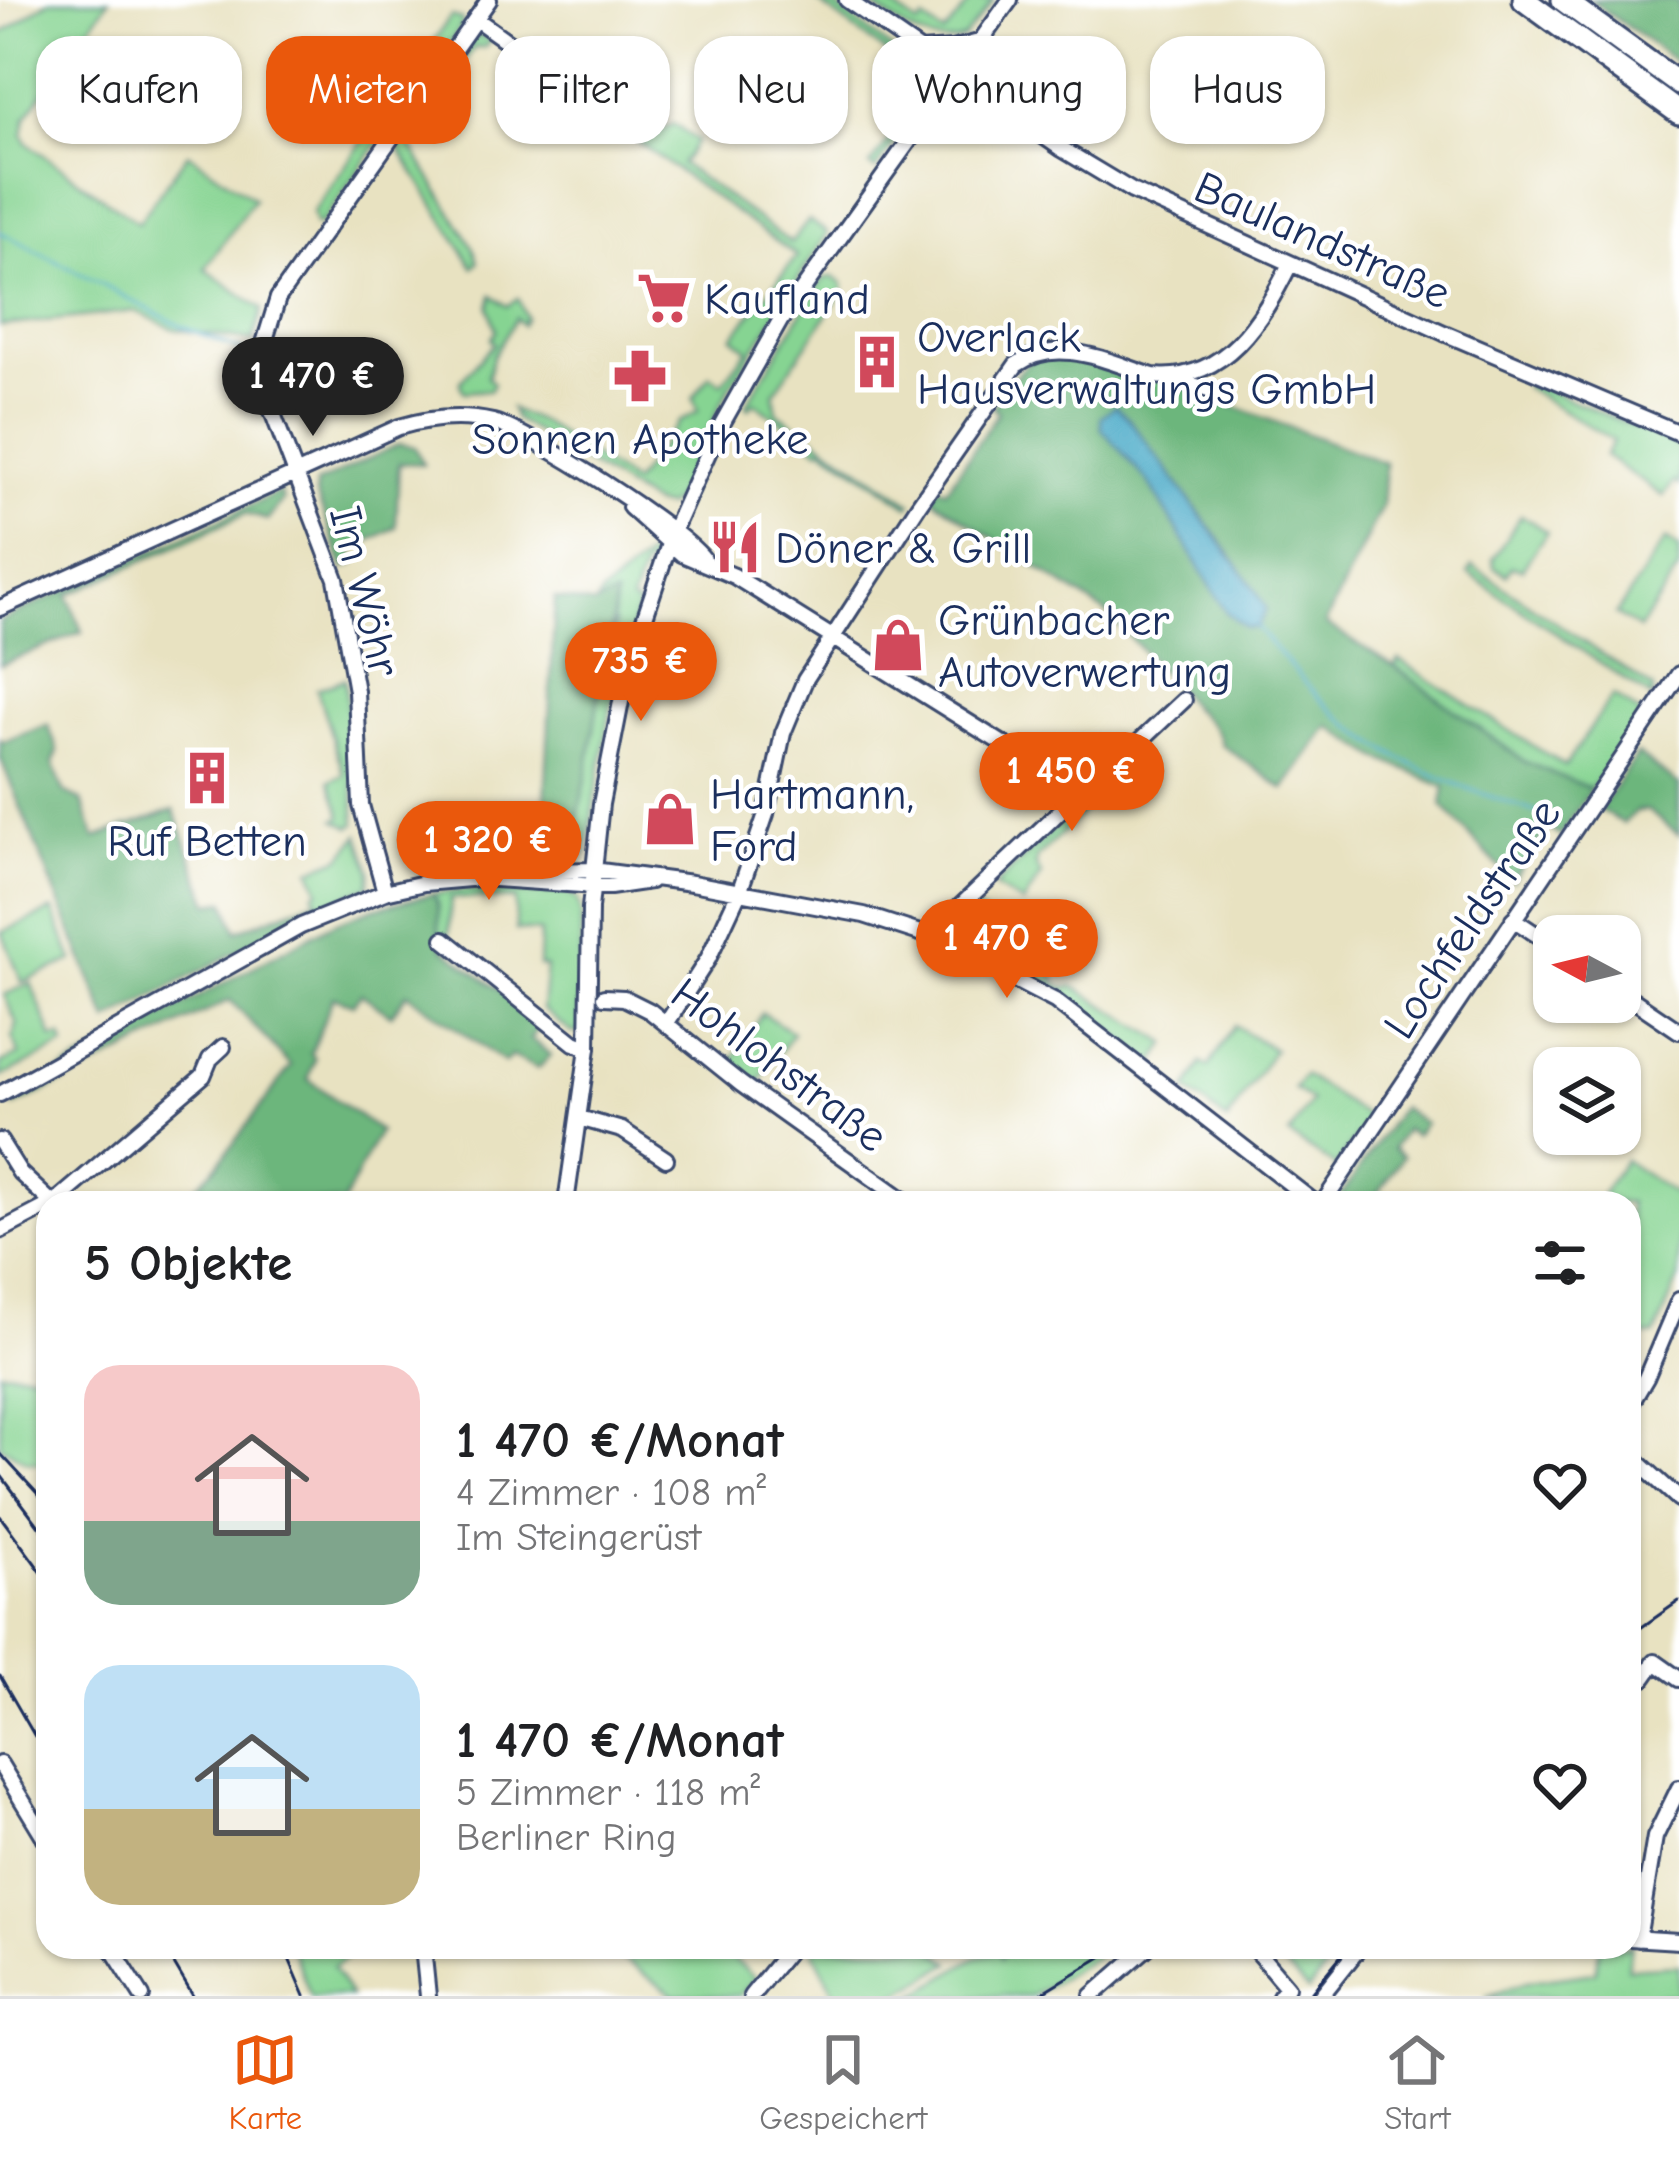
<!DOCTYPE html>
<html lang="de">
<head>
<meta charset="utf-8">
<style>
  :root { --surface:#fff; --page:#f6f6f6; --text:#202124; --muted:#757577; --line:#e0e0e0; --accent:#ea580c }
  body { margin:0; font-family:"Comic Neue",sans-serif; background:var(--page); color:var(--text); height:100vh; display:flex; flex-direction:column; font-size:45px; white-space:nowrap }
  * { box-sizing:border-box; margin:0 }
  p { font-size:39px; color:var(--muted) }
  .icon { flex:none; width:66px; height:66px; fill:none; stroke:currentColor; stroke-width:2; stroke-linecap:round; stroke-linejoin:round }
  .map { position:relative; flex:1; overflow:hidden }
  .side { position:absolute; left:36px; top:1191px; width:1605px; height:768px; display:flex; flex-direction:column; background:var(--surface); border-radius:36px; box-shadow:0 3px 9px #0004 }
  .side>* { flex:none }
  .top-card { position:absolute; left:36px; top:36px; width:1608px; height:108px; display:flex; gap:24px }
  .needle { width:78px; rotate:277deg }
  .tools { position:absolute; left:1533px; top:915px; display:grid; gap:24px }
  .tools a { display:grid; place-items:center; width:108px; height:108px; border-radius:24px; background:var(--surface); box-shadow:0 3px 9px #0004; font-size:60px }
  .price { position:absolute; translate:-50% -102px; padding:0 27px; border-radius:42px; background:var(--accent); color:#fff; font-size:39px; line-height:78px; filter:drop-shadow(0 3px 6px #0008) }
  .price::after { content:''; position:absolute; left:50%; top:72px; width:36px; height:27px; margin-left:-18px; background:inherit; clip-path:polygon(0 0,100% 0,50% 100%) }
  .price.on { background:#222; color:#fff }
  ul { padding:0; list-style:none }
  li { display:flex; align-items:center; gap:36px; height:300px; padding:0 48px }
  li span { display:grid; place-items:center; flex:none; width:336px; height:240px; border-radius:36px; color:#555 }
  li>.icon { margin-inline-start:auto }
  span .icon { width:144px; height:144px; fill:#fffc; stroke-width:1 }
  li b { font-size:51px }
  h2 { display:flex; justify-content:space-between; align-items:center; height:144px; padding:0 48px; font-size:51px }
  .chip { padding:0 42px; border-radius:36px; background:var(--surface); box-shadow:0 3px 9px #0004; font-size:42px; line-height:108px }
  .chip.on { background:var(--accent); color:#fff }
  .menu { display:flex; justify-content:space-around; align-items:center; height:168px; border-top:3px solid var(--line); background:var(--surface); font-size:33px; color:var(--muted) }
  .menu a { display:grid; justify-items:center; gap:6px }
  .menu .on { color:var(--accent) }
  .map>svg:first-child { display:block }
  .green { fill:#86d492; stroke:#508278; stroke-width:3 }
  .forest { fill:#6cb67c; stroke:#44726d; stroke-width:3; fill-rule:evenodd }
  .water { fill:#47a9c7; stroke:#316c92; stroke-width:3 }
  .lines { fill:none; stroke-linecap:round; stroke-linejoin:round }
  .stream { stroke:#47a9c7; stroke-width:3 }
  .minor-casing { stroke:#3a4a6d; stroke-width:20 }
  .highway-casing { stroke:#3a4a6d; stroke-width:27 }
  .minor { stroke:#fff; stroke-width:14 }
  .highway { stroke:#fff; stroke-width:21 }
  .rail { stroke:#1b2f5e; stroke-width:3 }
  .labels { text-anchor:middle; stroke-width:9; stroke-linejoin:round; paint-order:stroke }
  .street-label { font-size:45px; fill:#1b2f5e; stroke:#fff }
  .poi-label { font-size:45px; fill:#1b2f5e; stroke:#fff; text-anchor:start }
</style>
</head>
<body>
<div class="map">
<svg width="1679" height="1996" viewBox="0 0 1679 1996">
  <rect width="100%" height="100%" fill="#fff"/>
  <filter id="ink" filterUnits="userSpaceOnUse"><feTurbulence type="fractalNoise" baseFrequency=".00833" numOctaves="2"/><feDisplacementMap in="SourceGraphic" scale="24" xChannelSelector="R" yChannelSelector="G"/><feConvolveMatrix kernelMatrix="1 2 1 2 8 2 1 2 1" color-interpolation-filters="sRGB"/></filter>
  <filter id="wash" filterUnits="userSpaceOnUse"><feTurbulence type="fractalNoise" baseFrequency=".004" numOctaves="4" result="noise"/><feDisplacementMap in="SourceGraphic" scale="48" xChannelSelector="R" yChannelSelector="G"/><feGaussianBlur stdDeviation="2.7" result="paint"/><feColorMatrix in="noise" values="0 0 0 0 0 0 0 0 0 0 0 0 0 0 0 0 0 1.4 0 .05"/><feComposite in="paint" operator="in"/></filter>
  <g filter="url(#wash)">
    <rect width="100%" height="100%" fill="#e8e2c1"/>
    <!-- green -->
    <path class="green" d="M50,0H109L26,117L23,135L27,143L138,223L188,153L254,199L205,269L262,309L253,341L174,329L135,311L0,326V35Z
      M815,0H828L929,78L925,100L875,170L870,166L925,91L919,86L923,80Z
      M865,0H884L919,25L924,20L944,34L972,0H994L964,38C928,53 894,20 865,0Z
      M451,16L462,20V25L321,224H315L312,213Z
      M476,35L491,39L485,47H475L408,141L473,247L478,262L473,267L397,145Z
      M673,124L697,141L681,164L791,243L809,220L828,233L730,386L674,501L666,507L654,505L515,419L511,409L543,423L633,483L679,422L698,411L693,398L710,375L722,383L748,349L733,337L797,256L636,141Z
      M833,277L843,284V291L774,393L777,412L911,503L909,506L822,447L819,449L754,402L749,408L746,405L814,292L824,278Z
      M492,295L507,306L518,299L526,317L522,325L516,318L494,354L487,377L493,383L490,390L464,392L460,385L462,379L495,343L491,340L496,330L489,307Z
      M1529,382L1679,446V485L1674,482L1663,496L1605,456L1613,441L1525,387Z
      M1521,515L1547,532L1522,569L1512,566L1506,575L1494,567L1493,559Z
      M1666,539L1679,548V569L1639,629L1616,614Z
      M655,549L651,564L644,565L631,602L638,605L611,707L586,852L576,862L564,863C591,785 590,702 615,624L595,605L602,594Z
      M1473,566L1653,689L1652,698L1468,573Z
      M1399,660L1565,766L1613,695L1642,715L1591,789L1525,762L1395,667Z
      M345,679L356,824L350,827L336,819L342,816L330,781L344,775L317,689Z
      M1112,773L1120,775L1037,858L1036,867L1041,875L1023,904L994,887Z
      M359,835L371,872L369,886L320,907L314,893L319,890L311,869L342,857Z
      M469,890L563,892L577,898L581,914L579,1033L571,1032L542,1009L546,967L539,966L540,932L516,930L515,899L451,898L449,933L439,940L438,903L433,894Z
      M972,907L1012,929L1017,925L1032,934L1030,939L1035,944L1040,939L1043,951L1037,948L1030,960L1056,977L1054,982L1065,988L1073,986L1167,1043L1153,1064L1053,988L960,940L958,926Z
      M53,910L73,961L22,982L2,932Z
      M31,983L53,1039L61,1037L64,1046L1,1077L0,1064L19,1055L13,1038L17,1024L4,995Z
      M762,1013L793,1033L756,1086L720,1059L722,1055L732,1060Z
      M1234,1025L1274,1050L1227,1121L1187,1090L1201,1063L1209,1067Z
      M1304,1075L1369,1118L1336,1167L1289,1135L1311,1101L1294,1089Z
      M1624,1160L1679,1197V1277L1655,1335L1635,1337L1629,1342V1203H1596Z
      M0,1371L48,1374V1464L27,1461L0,1445Z
      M1629,1943H1631L1628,1968L1679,1965V1996H1485L1530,1981L1595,1972L1600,1947H1629Z
      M291,1947H344L349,1956L333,1967L350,1996H311Z
      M606,1947H720L755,1978L740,1996H675Z
      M812,1947H930L951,1963L894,1996H836Z
      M993,1947H1001L998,1951L1001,1958L1009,1947H1112L1031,1996H913L976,1957L997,1952Z
      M1266,1947H1343L1308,1991Z"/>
    <!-- forest -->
    <path class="forest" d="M1590,0H1679V64Z
      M1053,349L1153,376L1385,463L1382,506L1325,624L1395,667L1525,762L1591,789L1560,836L1548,828L1512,881L1442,805L1445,787L1378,758L1329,726L1284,789L1222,745C1215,721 1192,713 1181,693L1109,615L931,497L939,486L946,490L998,412L992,407C1010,384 1025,356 1053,349ZM1129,419L1229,552L1266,609L1227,613L1142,471L1102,429Z
      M399,444L415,447L423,464L399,463L396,527L353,549L355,564L344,568L316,494V484Z
      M280,492L283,500L268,520L246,514L68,595L82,632L0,665V621Z
      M615,596C615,623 606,644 602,670C593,735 586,800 564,863L542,864L555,598L595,605Z
      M48,725L58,751L53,763L64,792L82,801L95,838L174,810L209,903L225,901L237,931L317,899L320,907L108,1021L0,757V739L2,742Z
      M1637,754L1679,785V835L1647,810L1637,811L1623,823L1599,810Z
      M433,894C444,911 434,932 444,949L539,1019L538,1029L531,1039L551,1055L538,1069L511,1056L505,1063L407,993L391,1015L361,994L353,1004L333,997L311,1053L315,1059L308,1079L379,1131L343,1203L181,1202L219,1163L291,1066L230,1000L15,1106L12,1103L14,1097L334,923L374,908Z
      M1401,1107L1424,1123L1415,1135L1405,1129L1393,1148L1403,1156L1372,1203H1336Z"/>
    <!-- water -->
    <path class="water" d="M1115,406L1129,419L1253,586L1266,609L1257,628H1246L1227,613L1150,484L1102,429L1101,417Z"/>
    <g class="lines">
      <!-- stream -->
      <path class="stream" d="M0,232L181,326L257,357
        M1257,628C1285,659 1313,696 1346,722C1405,771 1483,795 1555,818"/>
    </g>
  </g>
  <g filter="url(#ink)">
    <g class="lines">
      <defs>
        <path id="minor" d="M847,0L1062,149L1132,191L1444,333L1679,433
          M476,19L614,118H628
          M920,51L952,49L979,42
          M932,112L962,99H990
          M1174,379L1212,391
          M630,507L682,554L734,576L1080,792
          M0,608L399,427C429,418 462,415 493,422C528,431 686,531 705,561
          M526,879L551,871L593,870L692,883L864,915L929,936L1055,1001L1315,1203
          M385,892L361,805L356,691L336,579L262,385L261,353L278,298L489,0
          M1513,919L1554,946
          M929,936L1080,792L1093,785L1184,700
          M444,939L574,1043L588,1048
          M1620,991L1679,1031
          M604,997L624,998L650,1011L741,1084L908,1203
          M666,1024L708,959L740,890L766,814L783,733L805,680L918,506L1016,365C1058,335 1108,362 1153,376C1225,383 1262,320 1290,264
          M0,1094L301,926L385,892L424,883L481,878L610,887L650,881
          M579,1118L622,1130L666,1159
          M0,1141L20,1173L52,1203
          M54,1203L203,1076L210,1059L223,1047
          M566,1203L588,1048L590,908L601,804L627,671L674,529L718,431L780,321L1010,0
          M1323,1203L1679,674
          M0,1231L48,1206
          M1629,1407L1646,1378L1679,1300
          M1629,1454L1679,1499
          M1643,1679L1655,1662L1679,1679
          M0,1764L48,1843
          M1630,1938L1679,1941
          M1638,1939L1655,1837L1679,1788
          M111,1947L142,1996
          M423,1947L428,1996
          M1253,1947L1287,1987L1280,1996
          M751,1996L791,1947
          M1092,1996L1148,1947
          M1321,1996L1360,1947"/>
        <path id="highway" d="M1524,0L1679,113
          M1563,0L1679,84"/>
      </defs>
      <!-- minor casing -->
      <use href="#minor" class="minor-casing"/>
      <!-- highway casing -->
      <use href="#highway" class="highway-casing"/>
      <!-- minor -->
      <use href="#minor" class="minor"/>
      <!-- highway -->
      <use href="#highway" class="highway"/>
      <!-- rail -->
      <path class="rail" d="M0,1453L48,1505
        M0,1474L48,1538
        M0,1516L48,1581
        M1629,1636L1679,1601
        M0,1676L48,1759
        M164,1947L193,1996
        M284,1947L305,1996
        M1037,1996L1118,1947
        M1308,1996L1348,1947"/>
    </g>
  </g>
  <!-- icons -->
  <defs>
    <symbol id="supermarket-bare" viewBox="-9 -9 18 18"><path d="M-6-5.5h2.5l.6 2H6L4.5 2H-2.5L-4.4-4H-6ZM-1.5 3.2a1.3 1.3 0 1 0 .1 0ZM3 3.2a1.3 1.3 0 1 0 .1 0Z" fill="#d1495b" stroke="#fff" stroke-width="2.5" paint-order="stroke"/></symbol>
    <symbol id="building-bare" viewBox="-9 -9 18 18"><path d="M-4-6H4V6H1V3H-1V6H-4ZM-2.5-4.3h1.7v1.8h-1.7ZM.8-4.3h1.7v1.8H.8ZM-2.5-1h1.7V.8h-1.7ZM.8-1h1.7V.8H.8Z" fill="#d1495b" stroke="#fff" stroke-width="2.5" paint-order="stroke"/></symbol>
    <symbol id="pharmacy-bare" viewBox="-9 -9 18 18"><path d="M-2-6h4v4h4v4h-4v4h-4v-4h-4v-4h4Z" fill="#d1495b" stroke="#fff" stroke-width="2.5" paint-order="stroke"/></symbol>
    <symbol id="restaurant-bare" viewBox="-9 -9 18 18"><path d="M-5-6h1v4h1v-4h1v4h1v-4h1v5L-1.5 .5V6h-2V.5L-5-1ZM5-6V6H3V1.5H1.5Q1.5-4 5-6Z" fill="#d1495b" stroke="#fff" stroke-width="2.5" paint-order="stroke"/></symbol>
    <symbol id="shop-bare" viewBox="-9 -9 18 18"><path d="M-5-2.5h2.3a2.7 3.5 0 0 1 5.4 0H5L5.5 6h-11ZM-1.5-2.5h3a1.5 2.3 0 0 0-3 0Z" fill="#d1495b" stroke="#fff" stroke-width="2.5" paint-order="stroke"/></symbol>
  </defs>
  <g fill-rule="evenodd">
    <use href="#supermarket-bare" x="626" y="260" width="76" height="76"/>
    <use href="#building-bare" x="839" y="324" width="76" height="76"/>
    <use href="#pharmacy-bare" x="602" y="338" width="76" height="76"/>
    <use href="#restaurant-bare" x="697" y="509" width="76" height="76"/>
    <use href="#shop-bare" x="860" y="607" width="76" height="76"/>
    <use href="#building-bare" x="169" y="740" width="76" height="76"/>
    <use href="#shop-bare" x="632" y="781" width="76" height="76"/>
  </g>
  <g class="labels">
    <!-- street labels -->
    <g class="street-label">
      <text transform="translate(1323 239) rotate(24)" y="16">Baulandstraße</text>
      <text transform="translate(366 591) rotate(76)" y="16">Im Wöhr</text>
      <text transform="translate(1471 918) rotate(-56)" y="16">Lochfeldstraße</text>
      <text transform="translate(780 1064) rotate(37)" y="16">Hohlohstraße</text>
    </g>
    <!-- poi labels -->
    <g class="poi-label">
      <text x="704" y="314">Kaufland</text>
      <text x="917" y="352">Overlack<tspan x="917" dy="52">Hausverwaltungs GmbH</tspan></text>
      <text x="640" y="454" text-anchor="middle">Sonnen Apotheke</text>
      <text x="775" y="563">Döner &amp; Grill</text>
      <text x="938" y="635">Grünbacher<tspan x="938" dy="52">Autoverwertung</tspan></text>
      <text x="710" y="809">Hartmann,<tspan x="710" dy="52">Ford</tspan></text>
      <text x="207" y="856" text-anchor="middle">Ruf Betten</text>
    </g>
  </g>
</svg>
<div class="tools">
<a><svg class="needle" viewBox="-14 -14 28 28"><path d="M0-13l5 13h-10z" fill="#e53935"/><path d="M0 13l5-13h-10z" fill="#757577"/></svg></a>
<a><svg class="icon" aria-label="layers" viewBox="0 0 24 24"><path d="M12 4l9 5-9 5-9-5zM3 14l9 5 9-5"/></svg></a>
</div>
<b class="price on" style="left:313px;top:439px">1 470 €</b>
<b class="price" style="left:641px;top:724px">735 €</b>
<b class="price" style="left:1072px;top:834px">1 450 €</b>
<b class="price" style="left:489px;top:903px">1 320 €</b>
<b class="price" style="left:1007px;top:1001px">1 470 €</b>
<div class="top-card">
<a class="chip">Kaufen</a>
<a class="chip on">Mieten</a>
<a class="chip">Filter</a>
<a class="chip">Neu</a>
<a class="chip">Wohnung</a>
<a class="chip">Haus</a>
</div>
<section class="side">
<h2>5 Objekte<svg class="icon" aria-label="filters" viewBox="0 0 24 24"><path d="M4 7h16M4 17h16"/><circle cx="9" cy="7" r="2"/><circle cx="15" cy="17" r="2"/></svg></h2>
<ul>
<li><span style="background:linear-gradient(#f6c9c9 65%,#7fa58c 0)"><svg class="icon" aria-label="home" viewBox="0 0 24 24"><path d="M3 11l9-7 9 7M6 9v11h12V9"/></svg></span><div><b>1 470 €/Monat</b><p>4 Zimmer · 108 m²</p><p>Im Steingerüst</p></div><svg class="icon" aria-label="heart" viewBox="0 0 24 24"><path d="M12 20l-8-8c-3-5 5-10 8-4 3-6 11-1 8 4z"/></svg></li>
<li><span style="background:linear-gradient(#bfe0f5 60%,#c2b280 0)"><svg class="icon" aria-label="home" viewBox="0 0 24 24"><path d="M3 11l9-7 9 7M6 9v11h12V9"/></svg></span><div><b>1 470 €/Monat</b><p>5 Zimmer · 118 m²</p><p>Berliner Ring</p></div><svg class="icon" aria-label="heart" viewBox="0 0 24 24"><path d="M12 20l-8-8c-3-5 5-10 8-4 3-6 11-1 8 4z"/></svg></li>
</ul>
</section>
</div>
<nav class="menu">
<a class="on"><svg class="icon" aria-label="map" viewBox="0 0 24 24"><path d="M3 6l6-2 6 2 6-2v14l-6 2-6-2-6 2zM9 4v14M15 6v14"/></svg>Karte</a>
<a><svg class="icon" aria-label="saved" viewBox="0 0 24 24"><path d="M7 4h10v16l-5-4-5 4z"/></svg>Gespeichert</a>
<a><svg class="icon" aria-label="home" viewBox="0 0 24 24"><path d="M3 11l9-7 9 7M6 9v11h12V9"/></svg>Start</a>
</nav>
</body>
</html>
